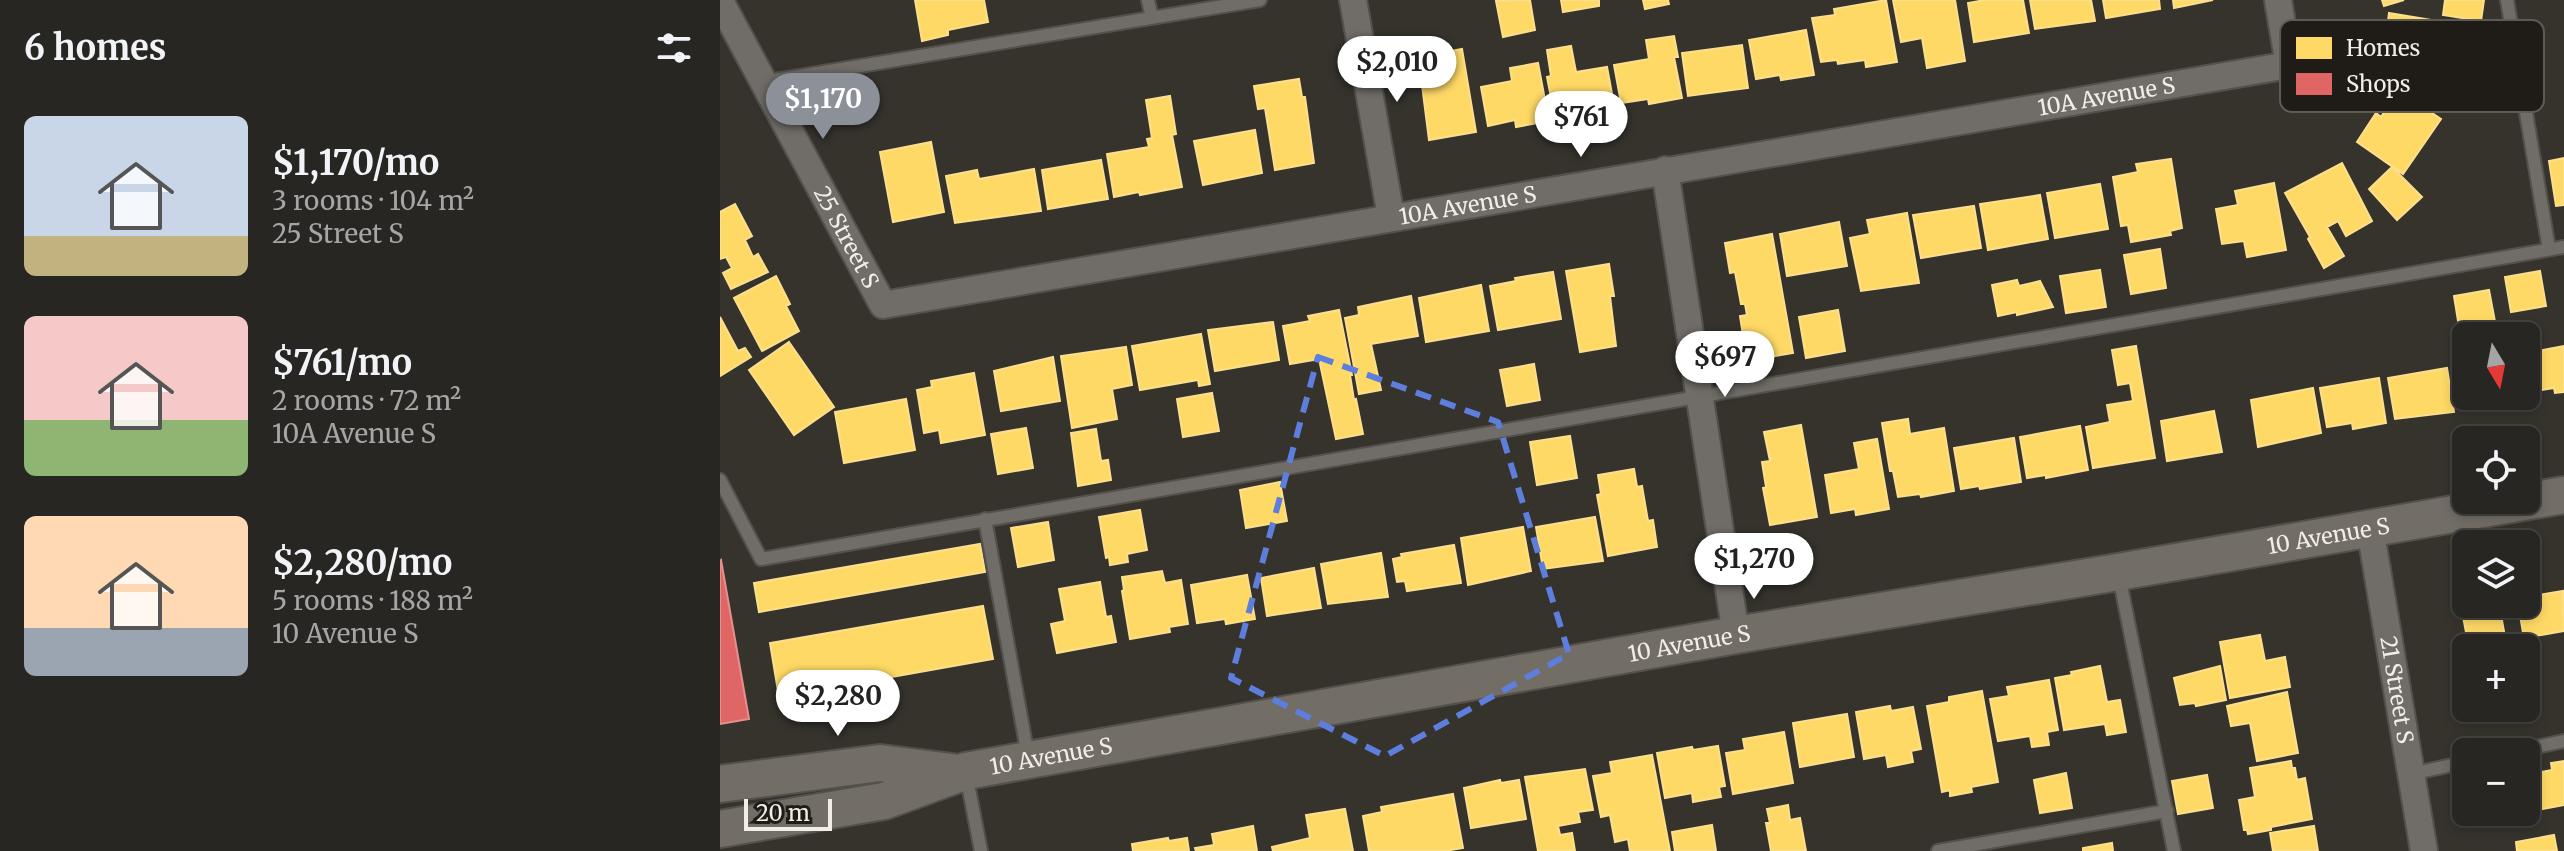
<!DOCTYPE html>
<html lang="en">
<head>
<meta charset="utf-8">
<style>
  :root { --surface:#282622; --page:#302e2a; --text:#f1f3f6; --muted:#a5a5a5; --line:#444340; --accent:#8c9099 }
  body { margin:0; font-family:Merriweather,serif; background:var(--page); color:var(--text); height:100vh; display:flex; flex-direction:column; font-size:30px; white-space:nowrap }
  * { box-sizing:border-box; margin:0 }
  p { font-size:26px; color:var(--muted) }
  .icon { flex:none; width:44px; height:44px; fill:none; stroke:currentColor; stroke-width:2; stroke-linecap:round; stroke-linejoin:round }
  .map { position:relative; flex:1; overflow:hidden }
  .side { display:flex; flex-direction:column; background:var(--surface); width:720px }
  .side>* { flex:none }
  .needle { width:52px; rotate:170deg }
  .buttons { position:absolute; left:1732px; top:322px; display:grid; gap:16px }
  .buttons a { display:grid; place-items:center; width:88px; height:88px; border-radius:12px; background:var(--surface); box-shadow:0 4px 12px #0003,0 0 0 2px var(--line); font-size:40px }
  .scale { position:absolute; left:24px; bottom:20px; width:88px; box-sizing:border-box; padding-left:8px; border:4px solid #f2eee7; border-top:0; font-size:22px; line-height:28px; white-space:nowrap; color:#f2eee7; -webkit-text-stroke:6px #1f1c17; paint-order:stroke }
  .price { position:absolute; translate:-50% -68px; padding:0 18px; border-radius:28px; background:#fff; color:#222; font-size:26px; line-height:52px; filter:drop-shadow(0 2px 4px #0008) }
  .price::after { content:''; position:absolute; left:50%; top:48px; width:24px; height:18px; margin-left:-12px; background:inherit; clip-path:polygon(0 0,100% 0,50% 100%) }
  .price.selected { background:var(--accent); color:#fff }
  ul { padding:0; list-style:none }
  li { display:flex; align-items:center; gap:24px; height:200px; padding:0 24px }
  li span { display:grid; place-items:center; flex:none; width:224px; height:160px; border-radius:12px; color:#555 }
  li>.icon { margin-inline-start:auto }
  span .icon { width:96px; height:96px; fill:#fffc; stroke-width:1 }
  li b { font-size:34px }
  h2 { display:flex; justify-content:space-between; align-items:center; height:96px; padding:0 24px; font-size:34px }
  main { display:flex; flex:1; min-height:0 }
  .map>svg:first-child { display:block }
  .homes { fill:#ffd966; stroke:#fbdf8d; stroke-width:2 }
  .shops { fill:#e06666; stroke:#e58f8d; stroke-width:2 }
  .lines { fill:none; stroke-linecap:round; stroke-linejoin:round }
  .lane-casing { stroke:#54514c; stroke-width:16 }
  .street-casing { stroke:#54514c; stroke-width:30 }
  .secondary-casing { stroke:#54514c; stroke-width:40 }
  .lane { stroke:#706d68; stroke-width:12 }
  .street { stroke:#706d68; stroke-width:26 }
  .secondary { stroke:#726d65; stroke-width:36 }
  .marked { fill:none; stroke:#5d7edc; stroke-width:6; stroke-dasharray:16 10; stroke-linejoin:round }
  .labels { text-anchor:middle; stroke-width:8; stroke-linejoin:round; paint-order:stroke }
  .street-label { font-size:22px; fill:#f2eee7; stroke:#1f1c17 }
  .key { fill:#1f1c17; stroke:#5e5b55; stroke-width:2 }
  .key-label { font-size:22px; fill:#f2eee7 }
</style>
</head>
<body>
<main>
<section class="side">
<h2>6 homes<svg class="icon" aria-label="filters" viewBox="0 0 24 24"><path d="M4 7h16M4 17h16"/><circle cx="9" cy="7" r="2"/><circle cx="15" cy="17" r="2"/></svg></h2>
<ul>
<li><span style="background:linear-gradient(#c9d6e8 75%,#c2b280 0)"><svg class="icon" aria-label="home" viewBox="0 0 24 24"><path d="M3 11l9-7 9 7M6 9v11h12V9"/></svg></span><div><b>$1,170/mo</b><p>3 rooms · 104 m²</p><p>25 Street S</p></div></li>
<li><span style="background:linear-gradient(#f6c9c9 65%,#8fb573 0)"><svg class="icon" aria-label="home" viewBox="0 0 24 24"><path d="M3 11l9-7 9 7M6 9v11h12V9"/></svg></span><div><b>$761/mo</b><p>2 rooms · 72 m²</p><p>10A Avenue S</p></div></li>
<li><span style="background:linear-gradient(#ffd9b3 70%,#9aa5b1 0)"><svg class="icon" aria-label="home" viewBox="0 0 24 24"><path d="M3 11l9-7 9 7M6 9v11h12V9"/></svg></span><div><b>$2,280/mo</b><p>5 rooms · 188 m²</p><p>10 Avenue S</p></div></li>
</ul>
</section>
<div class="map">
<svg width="1844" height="851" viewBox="0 0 1844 851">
  <rect width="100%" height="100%" fill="#36332d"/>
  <!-- homes -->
  <path class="homes" d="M195,0H264L268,22L228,30V35L202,41Z
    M810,0L815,30L783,37L776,1Z
    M841,0H879V6L843,12Z
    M923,0H948L949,4L925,9Z
    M1166,0L1177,62L1146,67L1145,60L1118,64L1117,60L1101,62L1092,18L1115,15L1114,9Z
    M1173,0H1235L1245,61L1207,68L1202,38L1181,42Z
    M1265,0H1303L1309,33L1254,42L1248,3Z
    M1310,0H1371L1375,21L1315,29Z
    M1383,0H1439L1440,9L1386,18Z
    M1453,0H1493L1454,8Z
    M1662,0H1684L1664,6Z
    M1725,0H1764L1761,21L1723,15Z
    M1669,13L1748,26L1741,69L1705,63V66L1719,69L1716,86L1681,81L1683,65L1664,62L1665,51L1657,49L1660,28L1667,29Z
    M1086,30L1094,75L1061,80L1060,75L1036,79L1029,40Z
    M954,36L958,57H954L962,98L929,104L928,99L901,103L894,65L929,59L926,40Z
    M1022,45L1028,88L968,96L962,53Z
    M851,46L856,72L887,67L895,110L860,117V114L835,118L827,77L831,76L827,50Z
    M742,49L756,132L709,140L701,77L707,76L704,56Z
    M818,63L829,121L796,127L795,120L768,126L761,87L792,81L790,68Z
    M579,79L582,97H585L594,163L555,170L545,108L538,109L534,86Z
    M1678,90L1721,119L1683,174L1637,142L1656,113L1661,117Z
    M450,96L456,134L452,135L462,187L420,195L419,192L394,197L387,154L429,147L427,139L432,138L426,100Z
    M535,130L542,173L483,185L474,141Z
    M211,142L224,212L173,222L160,152Z
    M1844,158V205L1836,206L1829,161Z
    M1451,159L1462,228L1450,231L1451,235L1411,242L1408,225L1401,226L1393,177L1418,172L1416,164Z
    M381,160L388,199L328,209L322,170Z
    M1622,163L1652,221L1626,236L1618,221L1607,227L1624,256L1604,268L1588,239L1590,237L1565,193Z
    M1672,167L1702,197L1677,220L1649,189Z
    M314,169L321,211L235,223L226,176L257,170L259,179Z
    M1554,183L1566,250L1527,257L1524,241L1502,244L1496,209L1518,205L1515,191Z
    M1380,184L1388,229L1335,238L1327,193Z
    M1320,195L1328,239L1268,250L1260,204Z
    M15,204L32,236L25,240L33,257L38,254L48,272L11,289L3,273L12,268L6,257L0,259V212Z
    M1254,206L1261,248L1201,258L1193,215Z
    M1187,213L1199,283L1141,291L1130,238L1150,234L1147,220Z
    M1119,222L1127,266L1067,276L1060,234Z
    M1052,234L1073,353L1027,361L1020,316L1027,315L1025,304H1021L1015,272L1010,273L1005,243Z
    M1440,249L1446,288L1411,294L1404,255Z
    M889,264L894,296H890L896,346L860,352L846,271Z
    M1380,270L1386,307L1346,313L1340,276Z
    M1820,271L1826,306L1791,312L1785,277Z
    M833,272L841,319L778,330L770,286L796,281L795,278Z
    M56,276L70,304L66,306L79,331L42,351L14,298Z
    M1297,280L1299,286L1320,281L1333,307L1297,315V312L1278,316L1272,285Z
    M761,285L769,331L706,342L699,298Z
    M1769,290L1776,327L1740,333L1734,296Z
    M691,296L698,336L651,344L661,390L639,394L625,318L639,315L638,307Z
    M619,310L632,375H630L634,400L636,399L643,434L616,439L599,359L570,364L563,326L590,321L588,316Z
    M1118,310L1125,351L1086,358L1079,317Z
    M0,317L18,351L25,348L31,357L0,376Z
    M553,322L559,360L495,371L488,330Z
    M481,334L490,384L479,386L478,380L420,390L412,346Z
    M69,342L114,407L74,435L29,370Z
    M1416,346L1435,458L1373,468L1366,427L1390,422L1387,405L1413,401L1410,383L1398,385L1392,350Z
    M1844,346V392L1835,393L1834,388L1809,392L1806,353Z
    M406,347L412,385L392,389L397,419L352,428L341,356Z
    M333,357L340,401L281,411L274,371Z
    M814,364L820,400L787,406L780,370Z
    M1746,366V396H1801L1802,402L1741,410L1734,368Z
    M1727,368L1734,412L1675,419L1668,378Z
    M254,373L265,435L221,443L219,430L204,433L197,390L212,387L211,381Z
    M1659,378L1666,423L1633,429L1632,423L1607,427L1600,388Z
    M1593,388L1601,433L1538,447L1531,400Z
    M492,393L499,431L463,437L457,399Z
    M186,399L195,450L124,463L115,412Z
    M1494,411L1502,452L1447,461L1441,421Z
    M1188,419L1190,434L1224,428L1234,491L1201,497L1200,494L1178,497L1173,471H1170L1162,423Z
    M1081,425L1097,517L1050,525L1043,488L1046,487L1042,462L1050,461L1044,432Z
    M1360,426L1368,470L1326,478V475L1307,478L1300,437Z
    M306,428L313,468L278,474L271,434Z
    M376,429L381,461L388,460L391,480L358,486L351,433Z
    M850,436L857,478L817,485L810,442Z
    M1294,438L1301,482L1260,489L1259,486L1241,489L1234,448Z
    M1157,439L1169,509L1136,515L1135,509L1111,513L1105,475L1139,469L1134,443Z
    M914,469L917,487L922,486L928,521L933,520L937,547L888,556L877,495L881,494L878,475Z
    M560,482L567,521L526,528L520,490Z
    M420,510L427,550L407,554L408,562L390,565L389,557L386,558L379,517Z
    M875,517L883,561L823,569L816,527Z
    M328,522L334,560L298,567L291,528Z
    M803,527L811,571L748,585L741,538Z
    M260,544L265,572L39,612L34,583Z
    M734,545L741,583L687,591L685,581L677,582L673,559L682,557L681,554Z
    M661,553L668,597L608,604L601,564Z
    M594,568L601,608L547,616L541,578Z
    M442,571L445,583L461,580L468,624L449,627L450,632L410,639L402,591L404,590L402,577Z
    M527,575L535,619L506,624L505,619L477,623L471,585Z
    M380,582L386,617L391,616L396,642L337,653L331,624L345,621L339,589Z
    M1843,591L1844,631L1804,638L1798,604H1806V597Z
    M1764,604H1779L1787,648H1749L1742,611L1765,607Z
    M263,606L273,659L59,697L50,643Z
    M1540,635L1545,661L1565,657L1570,687L1510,698L1500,642Z
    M1380,666L1387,702L1400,700L1406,732L1387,735L1385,724L1344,730L1335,678L1352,675L1351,672Z
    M1500,666L1506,700L1476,706L1475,703L1460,705L1454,678Z
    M1329,680L1338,730L1327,732L1329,745L1312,747L1310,736L1278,741L1270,699L1289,696L1287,687Z
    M1262,691L1278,782L1251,787L1252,792L1230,796V790L1222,792L1207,706L1229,702V697Z
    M1567,692L1578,753L1537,761L1530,723L1511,726L1507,706Z
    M1170,706L1171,711L1193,707L1201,749L1191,751L1193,762L1168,767L1166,755L1144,759L1136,712Z
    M1127,714L1134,757L1080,767L1073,723Z
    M1064,732L1073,783L1013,794L1006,753L1025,750L1023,739Z
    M998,746L1005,786L999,787L1001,797L973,802L972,793L945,798L937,753L972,747L973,750Z
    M932,755L950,851H910L908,839L895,842L890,815L881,817L873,776L892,773L890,762Z
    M1571,761L1572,768H1575L1577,780L1585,778L1592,819L1551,827V830L1528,834L1527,830H1524L1519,800L1535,797L1530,768Z
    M1844,761V805L1806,812V775L1832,770L1831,763Z
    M865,769L873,810L858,812L860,822L838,826L840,835L852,833L855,851H818L805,777Z
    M1346,773L1352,808L1320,813L1314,780Z
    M1487,775L1493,808L1458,814L1452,781Z
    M780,780L781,783L799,780L806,819L751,828L744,788Z
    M733,794L743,848L725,851H649L643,816L662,812L661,807Z
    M1068,805L1070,820L1080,818L1086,851H1051L1046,823H1050L1047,809Z
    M625,809L633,851H553L552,847L590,838L586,815Z
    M992,825L996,851H955L952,832Z
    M533,826L537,851H476L475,848L494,845L492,834Z
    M1594,826L1598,851H1553L1550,833Z
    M1834,835L1837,851H1797L1796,842Z
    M448,838L449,841L467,838L469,851H413L412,844Z
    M1392,843L1393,851H1363V848Z"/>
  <!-- shops -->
  <path class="shops" d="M1,560L29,719L0,724V561Z"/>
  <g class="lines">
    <defs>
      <path id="lane" d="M428,0L432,18
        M1787,0L1829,249
        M43,82L540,0
        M0,480L41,559L1844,247
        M265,519L308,756
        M1399,576L1454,851
        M1793,752L1844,741
        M246,774L261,851
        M1691,774L1746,762
        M1218,851L1447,811"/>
      <g id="street">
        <path d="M633,0L671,217"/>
        <path id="s1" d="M0,1L163,305L1569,65L1558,0"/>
        <path d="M945,170L1016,635"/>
        <path id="s2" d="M1650,528L1704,851"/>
      </g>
      <g id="secondary">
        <path d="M0,784L160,763L232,772"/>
        <path id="s3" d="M0,829L164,801L246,771L1016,635L1398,572L1844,495"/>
      </g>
    </defs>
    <!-- lane casing -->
    <use href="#lane" class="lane-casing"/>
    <!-- street casing -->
    <use href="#street" class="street-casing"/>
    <!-- secondary casing -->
    <use href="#secondary" class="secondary-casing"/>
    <!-- lane -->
    <use href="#lane" class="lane"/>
    <!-- street -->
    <use href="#street" class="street"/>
    <!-- secondary -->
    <use href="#secondary" class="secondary"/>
  </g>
  <!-- marked area -->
  <path class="marked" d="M598,357L778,422L849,654L665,756L511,678Z"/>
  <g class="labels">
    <!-- street labels -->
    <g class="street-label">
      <text dy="8" stroke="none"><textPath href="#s1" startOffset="1586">10A Avenue S</textPath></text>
      <text dy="8" stroke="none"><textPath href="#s1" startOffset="938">10A Avenue S</textPath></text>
      <text dy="8" stroke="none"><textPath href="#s1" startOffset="268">25 Street S</textPath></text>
      <text dy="8" stroke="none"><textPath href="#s3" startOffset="1636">10 Avenue S</textPath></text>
      <text dy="8" stroke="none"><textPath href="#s3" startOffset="988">10 Avenue S</textPath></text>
      <text dy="8" stroke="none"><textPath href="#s2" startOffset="164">21 Street S</textPath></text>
      <text dy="8" stroke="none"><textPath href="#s3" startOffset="340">10 Avenue S</textPath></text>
    </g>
  </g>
  <!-- legend -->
  <rect x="1560" y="20" width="264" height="92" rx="12" class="key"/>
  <rect x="1576" y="37" width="36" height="22" fill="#ffd966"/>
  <rect x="1576" y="73" width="36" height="22" fill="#e06666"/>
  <g class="key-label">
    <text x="1626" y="56">Homes</text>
    <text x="1626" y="92">Shops</text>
  </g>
</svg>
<div class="buttons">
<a><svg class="needle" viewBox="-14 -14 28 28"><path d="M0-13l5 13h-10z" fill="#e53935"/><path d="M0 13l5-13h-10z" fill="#a5a5a5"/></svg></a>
<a><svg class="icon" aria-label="locate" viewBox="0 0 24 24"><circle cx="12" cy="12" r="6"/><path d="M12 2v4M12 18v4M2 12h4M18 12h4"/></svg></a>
<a><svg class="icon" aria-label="layers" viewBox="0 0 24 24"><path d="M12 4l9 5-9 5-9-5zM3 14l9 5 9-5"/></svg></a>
<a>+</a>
<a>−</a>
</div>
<div class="scale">20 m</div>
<b class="price" style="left:677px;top:104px">$2,010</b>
<b class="price selected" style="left:103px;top:141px">$1,170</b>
<b class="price" style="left:861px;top:159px">$761</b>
<b class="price" style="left:1005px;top:399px">$697</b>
<b class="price" style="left:1034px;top:601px">$1,270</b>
<b class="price" style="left:118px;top:738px">$2,280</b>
</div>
</main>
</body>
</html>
